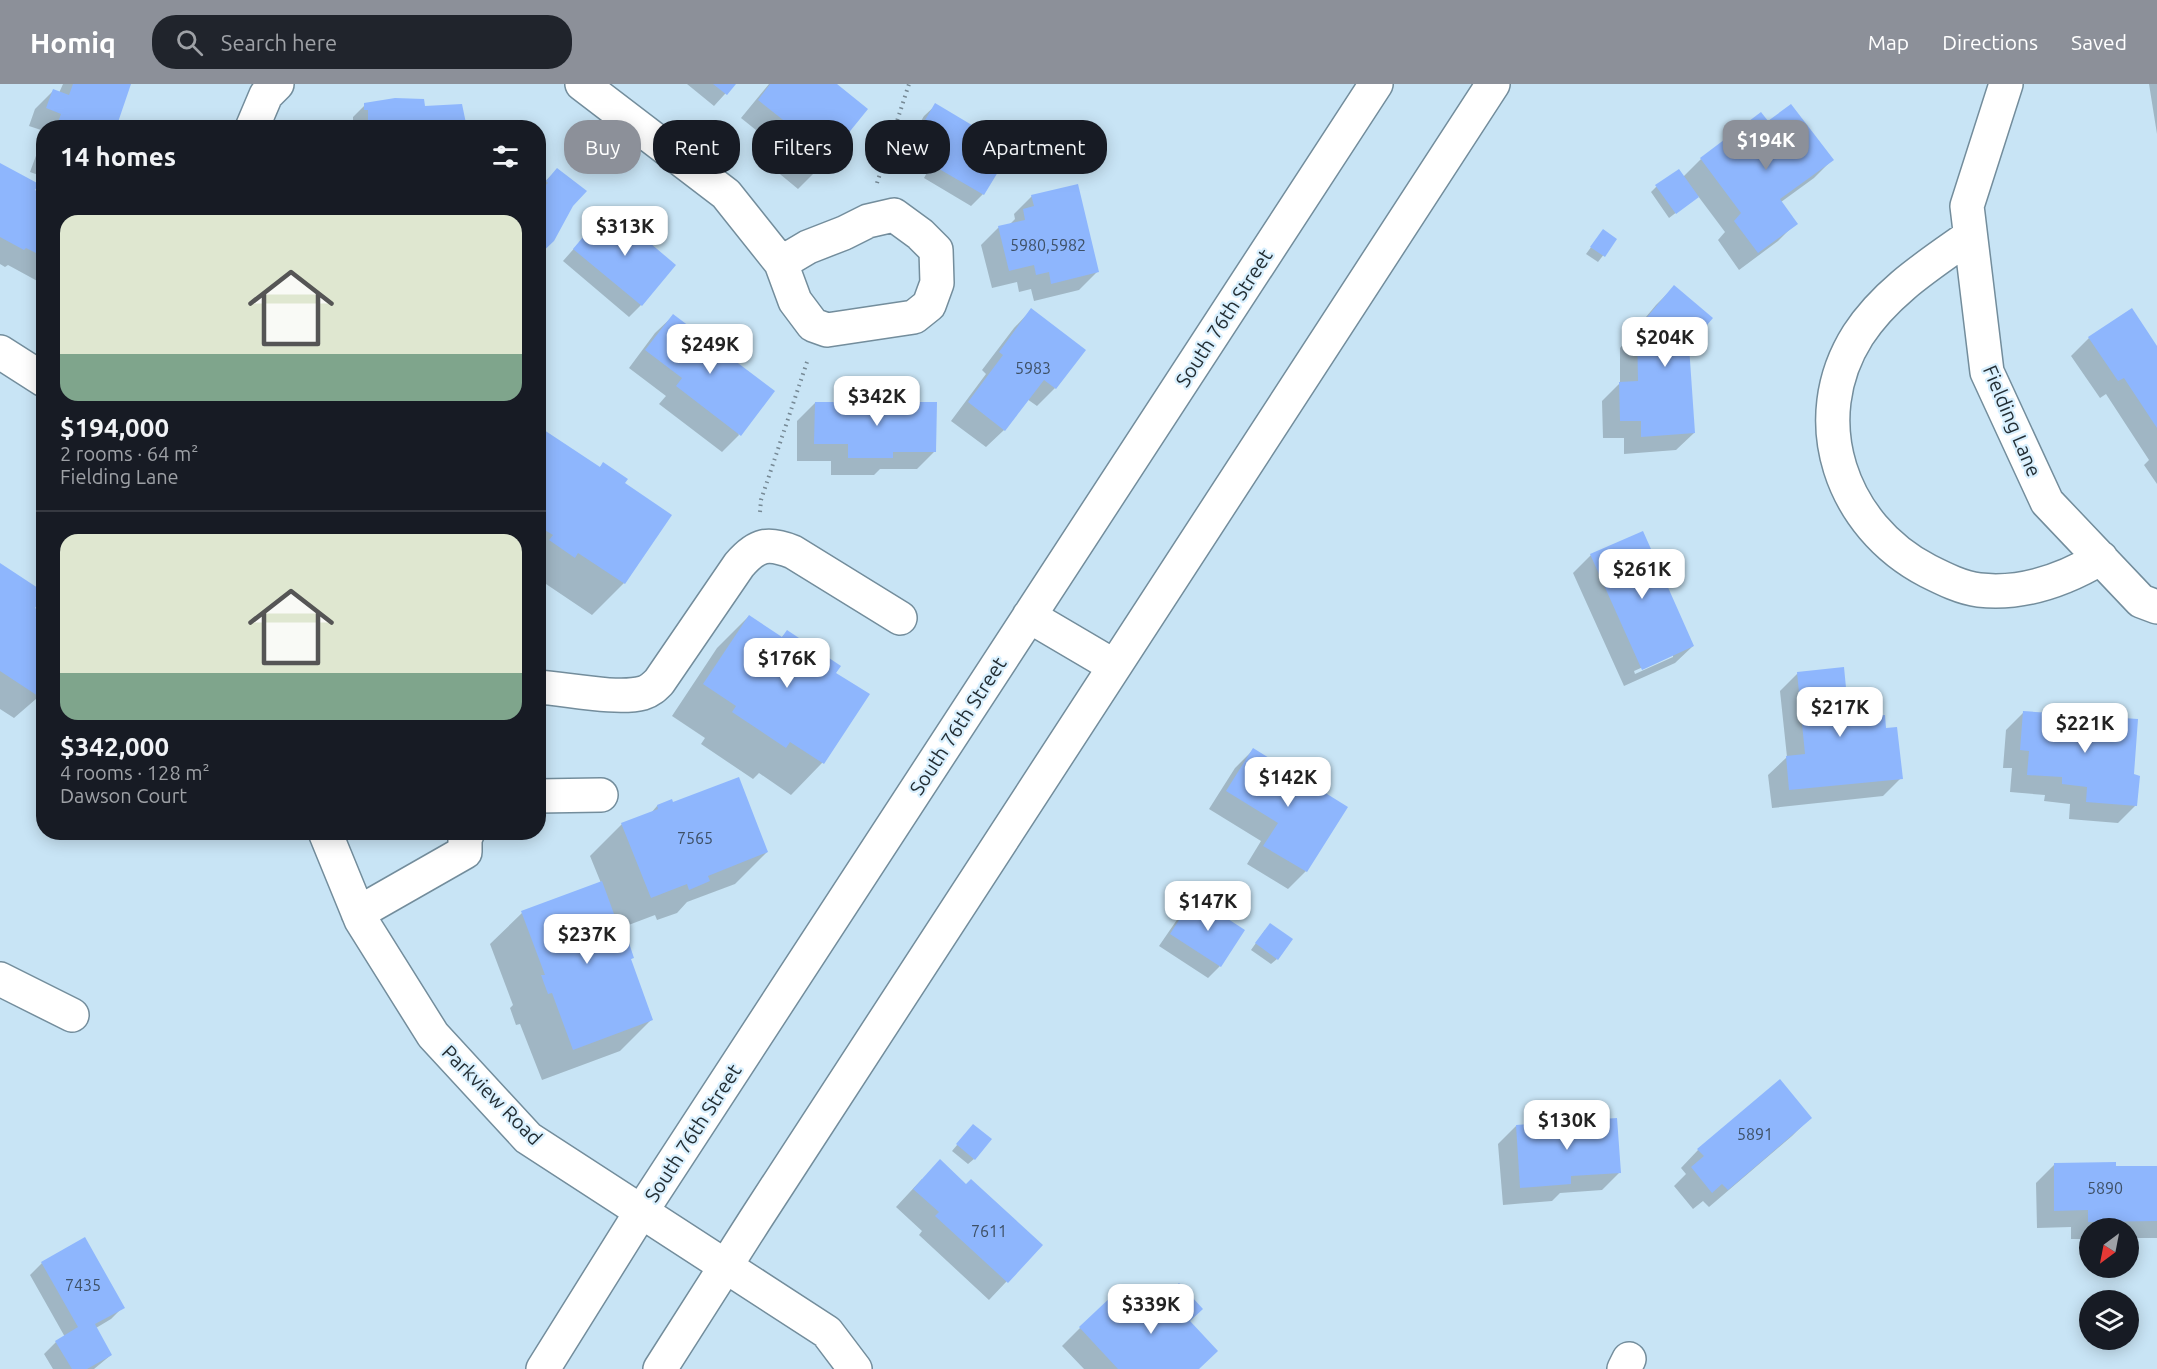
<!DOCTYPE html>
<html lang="en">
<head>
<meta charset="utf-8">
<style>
  :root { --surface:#171b24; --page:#20242c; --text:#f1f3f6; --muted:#9ea1a6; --line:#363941; --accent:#8c9099 }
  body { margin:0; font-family:Ubuntu,sans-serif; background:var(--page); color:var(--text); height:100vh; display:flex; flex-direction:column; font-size:22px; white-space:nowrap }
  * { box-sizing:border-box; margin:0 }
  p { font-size:20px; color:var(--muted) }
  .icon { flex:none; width:33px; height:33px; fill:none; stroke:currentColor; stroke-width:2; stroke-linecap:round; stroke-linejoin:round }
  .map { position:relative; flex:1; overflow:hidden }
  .sheet { position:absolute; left:36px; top:36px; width:510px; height:720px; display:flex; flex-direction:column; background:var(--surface); border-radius:24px; box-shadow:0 3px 15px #0003 }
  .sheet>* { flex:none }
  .top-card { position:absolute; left:564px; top:36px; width:570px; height:54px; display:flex; gap:12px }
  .needle { width:39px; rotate:212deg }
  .tools { position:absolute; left:2079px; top:1134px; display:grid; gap:12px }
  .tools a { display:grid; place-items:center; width:60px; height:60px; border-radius:50%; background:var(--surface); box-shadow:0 3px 15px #0003; font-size:30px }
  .price { position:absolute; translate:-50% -51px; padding:0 14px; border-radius:12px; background:#fff; color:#222; font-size:20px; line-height:39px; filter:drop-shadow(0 2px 3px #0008) }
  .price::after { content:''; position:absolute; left:50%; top:36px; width:18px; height:14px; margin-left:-9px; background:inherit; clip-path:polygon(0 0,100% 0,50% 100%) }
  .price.on { background:var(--accent); color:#fff }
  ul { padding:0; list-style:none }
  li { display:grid; align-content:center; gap:12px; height:318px; padding:0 24px }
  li+li { border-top:2px solid var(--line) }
  li span { display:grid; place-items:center; height:186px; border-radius:18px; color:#555 }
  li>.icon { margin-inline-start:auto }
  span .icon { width:108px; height:108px; fill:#fffc; stroke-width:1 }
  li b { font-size:26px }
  h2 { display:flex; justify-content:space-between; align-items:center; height:72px; padding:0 24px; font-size:26px }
  .pill { padding:0 21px; border-radius:24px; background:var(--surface); box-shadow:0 3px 15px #0003; font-size:21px; line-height:54px }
  .pill.on { background:var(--accent); color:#fff }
  header { display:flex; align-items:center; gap:36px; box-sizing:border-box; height:84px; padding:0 30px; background:var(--accent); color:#fff }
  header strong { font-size:28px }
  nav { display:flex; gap:33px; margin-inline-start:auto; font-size:21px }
  .search { width:420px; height:54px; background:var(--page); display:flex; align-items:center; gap:15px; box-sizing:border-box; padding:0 21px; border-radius:24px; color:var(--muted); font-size:22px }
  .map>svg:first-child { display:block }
  .shadow { fill:#0003; fill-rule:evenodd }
  .building { fill:#8eb6fd }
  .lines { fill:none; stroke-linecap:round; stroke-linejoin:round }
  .minor-casing { stroke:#738d9c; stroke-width:36 }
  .major-casing { stroke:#738d9c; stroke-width:36 }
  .path { stroke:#768995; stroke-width:4; stroke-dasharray:1.5 4.5; stroke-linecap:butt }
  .minor { stroke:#fff; stroke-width:33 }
  .major { stroke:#fff; stroke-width:33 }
  .labels { text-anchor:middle; stroke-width:4.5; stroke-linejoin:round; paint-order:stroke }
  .number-label { font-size:16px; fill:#3e5066 }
  .street-label { font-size:20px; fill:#232e34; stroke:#d9f0fe }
</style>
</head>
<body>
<header>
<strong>Homiq</strong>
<div class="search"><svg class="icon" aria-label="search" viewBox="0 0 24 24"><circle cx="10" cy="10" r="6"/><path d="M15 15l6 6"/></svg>Search here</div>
<nav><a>Map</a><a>Directions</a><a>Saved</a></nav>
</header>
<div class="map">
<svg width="2157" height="1285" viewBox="0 0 2157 1285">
  <rect width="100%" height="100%" fill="#c8e4f5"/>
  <!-- shadow -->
  <path class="shadow" d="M63,0H130L114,44H44V47L29,42L35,25L53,7L59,9Z
    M687,0H734L714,22Z
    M769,0H835L816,87L798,105L769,81L781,66L741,34Z
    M2149,0H2157V50Z
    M365,21L423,24L465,44H357V37H353V33Z
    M936,21L1010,65L983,110L971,122L924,94L930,83L903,67L924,32Z
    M1768,39L1832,76L1814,94L1781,118L1796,139L1778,157L1739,186L1718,156L1725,148L1698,112L1669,134L1651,108L1656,103L1683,93L1701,75Z
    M44,50V93L30,88Z
    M0,80L33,107L44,113V197L41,199L8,181L5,183L0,180Z
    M557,86L538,170V104Z
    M1032,112L1097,188L1079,206L1034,217L1031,205L1019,208L1017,198L992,204L981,161L999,143L1009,141L1015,135L1014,130Z
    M608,126L643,155L641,221L629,233L563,177Z
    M1603,147L1615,156L1598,178L1586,170Z
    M1674,203L1688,261L1694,349L1676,366L1624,370V354H1603L1602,317L1620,299V264L1656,221Z
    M1031,226L1084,266L1055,304L1037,322L1027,315L1004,346L986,363L951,337L986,290L982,286L1014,244Z
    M673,232L739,351L722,368L659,320L666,312L629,284L655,249Z
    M2089,254L2157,264V400L2144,381L2149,376L2106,310L2100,314L2071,272Z
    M815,319L935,367L917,385H880L874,391H831V377H797V337Z
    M538,344L599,384L603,380L623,400L624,499L592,531L546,500L542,504L538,502Z
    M1591,471L1693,562L1675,579L1624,602L1573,489ZM1673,570V573L1635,590L1634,587Z
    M0,481L33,525L44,532V608L14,634L0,625Z
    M749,532L781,554L787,548L834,589L868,611L822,679L791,711L759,689L753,695L701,660L705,654L672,632L717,564Z
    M1798,589L1848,637L1885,646L1901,694L1883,712L1772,724L1768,691L1787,673L1780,607Z
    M2024,628L2133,691L2136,721L2118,739L2069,735L2070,720L2044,717L2045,711L2010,708L2012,684H2003L2006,646Z
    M1253,666L1306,787L1288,805L1247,780L1261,757L1209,725L1235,684Z
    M673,720L767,768L735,800L687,818L677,829L657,836L655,831L618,845L624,862L633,873L630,876L652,935L620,967L542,996L520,940L516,941L510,924L513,921L490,860L522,829L601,799L590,772L622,740L651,729L657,722Z
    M1194,815L1220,882L1208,894L1159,862L1183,827Z
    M1265,846L1277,875L1271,880L1251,866Z
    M1810,1034L1792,1052L1709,1123L1703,1117L1693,1125L1674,1102L1686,1090L1681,1084L1698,1066Z
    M1516,1042L1620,1088L1602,1106L1560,1109L1552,1117L1503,1121L1498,1060Z
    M968,1048L974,1075L968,1080L952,1067Z
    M2054,1081L2157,1083V1154H2128V1144H2090V1155H2071V1143L2037,1144L2036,1099Z
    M922,1095L966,1102L1041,1161L989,1216L919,1151L922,1147L896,1123Z
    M42,1179L123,1223L111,1235L96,1244L111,1271L94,1285H53L44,1270L56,1258L65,1253L30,1191Z
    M1188,1237L1199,1285H1084L1062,1262L1080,1244Z"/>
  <!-- building -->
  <path class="building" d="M73,0H131L116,44H56L61,30L46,24L53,5L69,11Z
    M713,0H736L727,11Z
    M770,0H837L868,25L817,88L785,62L797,47L758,16Z
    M395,14L424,15L425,22L462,20L467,44H368V26H364V19Z
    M935,19L1012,65L984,111L934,82L941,71L914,55Z
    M1791,20L1834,76L1780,115L1798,140L1758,169L1734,137L1741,129L1700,74L1761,28L1768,37Z
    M0,79L39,100L35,106L44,111V173L26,164L24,166L0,153Z
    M557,84L587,107L573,122L554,157L538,172V108L548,99L546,97Z
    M1679,85L1699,113L1676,130L1655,101Z
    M1078,100L1099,188L1051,200L1049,188L1036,191L1034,181L1009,187L998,142L1025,136L1023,125L1034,122L1031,111Z
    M608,123L634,146L636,143L644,154L676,181L642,222L573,165Z
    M1603,145L1617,155L1605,173L1590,163Z
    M1674,201L1713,234L1689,262L1695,349L1641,353V337H1620L1619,298L1638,297L1637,245Z
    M1031,224L1086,266L1056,305L1044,296L1005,347L968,318L1003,271L999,268Z
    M2132,224L2157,262V344L2124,294L2118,297L2088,253Z
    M673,230L775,307L741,352L676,302L682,294L645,266Z
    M815,318H937L936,368H893V374H848V360H814Z
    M538,342L600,383L603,378L628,395L625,399L672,431L625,500L578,469L575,474L549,456L553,451L538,442Z
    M1643,447L1694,562L1642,586L1590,470Z
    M0,479L44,508V512L35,524L44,530V607L38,612L0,587Z
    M749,531L782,553L787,546L841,582L836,589L870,610L824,680L790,658L786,664L732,628L736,622L703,600Z
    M1844,583L1849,635L1885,631L1886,644L1897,643L1903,695L1789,706L1786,672L1805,670L1797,588Z
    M2023,627L2138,635L2134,690L2140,692L2137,722L2086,718L2087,703L2062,700V693L2027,691L2029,667L2020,666Z
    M1253,664L1348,723L1307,788L1263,762L1278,739L1226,707Z
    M739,693L768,768L708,792L710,797L689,806L687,800L651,814L621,739L658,725L657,721L672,715L673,718Z
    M602,797L625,860L629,859L634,874L631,875L653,936L573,966L552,909L548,910L541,891H545L521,827Z
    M1194,813L1245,846L1221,883L1170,850Z
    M1270,839L1293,855L1278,876L1255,859Z
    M1780,995L1812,1034L1728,1106L1722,1100L1712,1109L1691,1083L1704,1072L1697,1065Z
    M1617,1034L1621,1089L1571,1092V1100L1520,1104L1516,1041Z
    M973,1040L992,1055L975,1076L956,1060Z
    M940,1075L966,1100L971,1095L1043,1161L1008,1199L935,1132L939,1128L913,1105Z
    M2116,1078V1082H2157V1137L2088,1138V1126L2054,1127V1079Z
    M85,1153L125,1224L95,1240L112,1271L87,1285H72L55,1257L78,1243L41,1178Z
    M1179,1199L1203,1225L1190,1237L1218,1267L1199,1285H1118L1079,1243L1113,1211L1138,1238Z"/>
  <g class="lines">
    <defs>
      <path id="minor" d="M582,0L726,110L781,179L795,217L813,241L827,246L914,233L929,221L937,199L936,166L920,150L894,131L868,137L844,149L808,163L781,179
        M2006,0L1967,122L1987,288L2047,418L2141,517L2157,523
        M252,44L266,11L277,0
        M1970,152C1929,181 1886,208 1858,251C1804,336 1841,442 1928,487C1944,495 1962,504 1979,506C2023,511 2064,496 2101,474
        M0,268L44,296
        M538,603C567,605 617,616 643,609C650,607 654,603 659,598L739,481C757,460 768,458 793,468L900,534
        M538,712L601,711
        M325,748L361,836L433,951L528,1054L827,1248L855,1285
        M358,829L465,768V755L468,748
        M0,895L72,931
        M1624,1285L1629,1275"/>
      <path id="major" d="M1029,532L1114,582
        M543,1285L641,1128L1376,0
        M660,1285L755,1136L1493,0"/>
    </defs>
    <!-- minor casing -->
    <use href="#minor" class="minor-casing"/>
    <!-- major casing -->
    <use href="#major" class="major-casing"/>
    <!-- path -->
    <path class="path" d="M877,99L909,0
      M760,428L761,416L808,275"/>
    <!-- minor -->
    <use href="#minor" class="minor"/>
    <!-- major -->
    <use href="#major" class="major"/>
  </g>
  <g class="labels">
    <!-- number labels -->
    <g class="number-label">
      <text x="1048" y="167">5980,5982</text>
      <text x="1033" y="290">5983</text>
      <text x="695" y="760">7565</text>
      <text x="1755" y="1056">5891</text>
      <text x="2105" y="1110">5890</text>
      <text x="989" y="1153">7611</text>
      <text x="83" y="1207">7435</text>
    </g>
    <!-- street labels -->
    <g class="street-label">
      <text transform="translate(1224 234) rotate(-57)" y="7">South 76th Street</text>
      <text transform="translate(2012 337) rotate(67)" y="7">Fielding Lane</text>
      <text transform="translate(958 642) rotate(-57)" y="7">South 76th Street</text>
      <text transform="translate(492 1011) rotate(45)" y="7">Parkview Road</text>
      <text transform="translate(693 1049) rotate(-57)" y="7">South 76th Street</text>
    </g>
  </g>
</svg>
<div class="tools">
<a><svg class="needle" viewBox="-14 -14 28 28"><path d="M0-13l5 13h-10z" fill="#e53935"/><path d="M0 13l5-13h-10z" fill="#9ea1a6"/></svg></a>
<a><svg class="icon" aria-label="layers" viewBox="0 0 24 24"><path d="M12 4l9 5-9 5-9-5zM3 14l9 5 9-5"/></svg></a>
</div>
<b class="price on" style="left:1766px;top:87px">$194K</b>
<b class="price" style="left:625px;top:173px">$313K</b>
<b class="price" style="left:1665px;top:284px">$204K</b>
<b class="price" style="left:710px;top:291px">$249K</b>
<b class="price" style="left:877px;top:343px">$342K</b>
<b class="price" style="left:1642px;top:516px">$261K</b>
<b class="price" style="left:787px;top:605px">$176K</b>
<b class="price" style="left:1840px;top:654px">$217K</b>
<b class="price" style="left:2085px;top:670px">$221K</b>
<b class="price" style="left:1288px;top:724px">$142K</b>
<b class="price" style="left:1208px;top:848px">$147K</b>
<b class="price" style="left:587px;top:881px">$237K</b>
<b class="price" style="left:1567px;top:1067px">$130K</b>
<b class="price" style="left:1151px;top:1251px">$339K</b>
<div class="top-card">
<a class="pill on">Buy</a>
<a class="pill">Rent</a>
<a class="pill">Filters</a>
<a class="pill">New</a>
<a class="pill">Apartment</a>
</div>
<section class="sheet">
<h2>14 homes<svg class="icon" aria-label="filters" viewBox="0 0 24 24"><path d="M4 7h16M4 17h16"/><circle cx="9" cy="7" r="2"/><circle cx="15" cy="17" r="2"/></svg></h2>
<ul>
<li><span style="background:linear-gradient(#dfe7d0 75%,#7fa58c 0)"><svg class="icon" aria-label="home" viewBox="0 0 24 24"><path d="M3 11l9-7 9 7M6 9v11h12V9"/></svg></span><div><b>$194,000</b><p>2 rooms · 64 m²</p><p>Fielding Lane</p></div></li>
<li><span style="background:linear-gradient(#dfe7d0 75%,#7fa58c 0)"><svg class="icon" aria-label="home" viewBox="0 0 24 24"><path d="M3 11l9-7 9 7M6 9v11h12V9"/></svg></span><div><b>$342,000</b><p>4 rooms · 128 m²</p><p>Dawson Court</p></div></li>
</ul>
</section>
</div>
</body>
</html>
